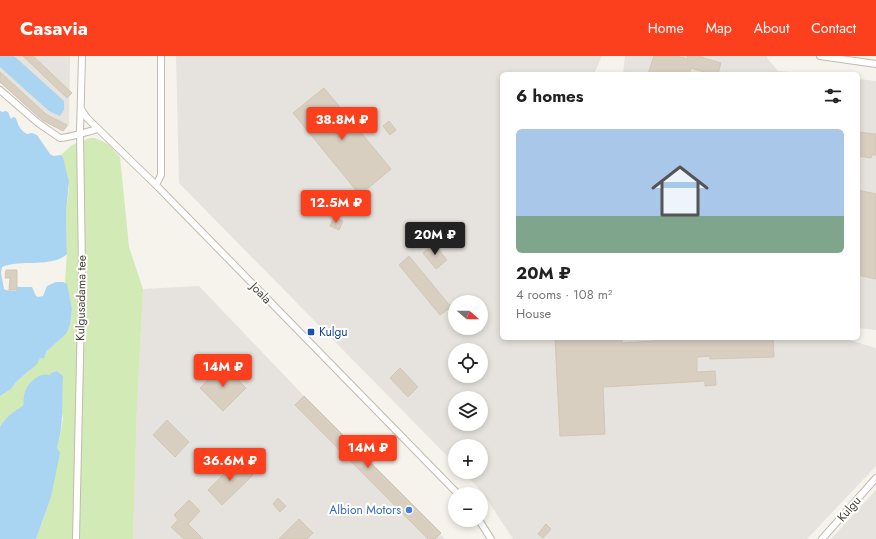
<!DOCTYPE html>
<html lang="en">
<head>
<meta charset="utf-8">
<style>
  :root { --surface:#fff; --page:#f2f2f2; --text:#222; --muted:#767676; --accent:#fc3f1d }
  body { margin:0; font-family:Jost,sans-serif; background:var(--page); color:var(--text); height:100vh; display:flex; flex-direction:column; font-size:15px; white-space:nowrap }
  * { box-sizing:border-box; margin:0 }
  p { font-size:13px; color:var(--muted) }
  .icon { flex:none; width:22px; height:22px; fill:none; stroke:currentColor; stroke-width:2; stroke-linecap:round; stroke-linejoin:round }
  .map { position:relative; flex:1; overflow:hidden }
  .sheet { position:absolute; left:500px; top:16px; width:360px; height:268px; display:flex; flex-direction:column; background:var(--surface); border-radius:6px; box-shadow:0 2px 6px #0003 }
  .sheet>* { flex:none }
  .needle { width:26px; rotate:110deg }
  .controls { position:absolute; left:448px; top:239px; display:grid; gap:8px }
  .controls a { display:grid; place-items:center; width:40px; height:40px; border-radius:50%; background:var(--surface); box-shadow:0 2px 6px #0003; font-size:20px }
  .price { position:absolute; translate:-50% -34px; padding:0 9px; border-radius:4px; background:var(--accent); color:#fff; font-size:13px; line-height:26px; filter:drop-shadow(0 1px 2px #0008) }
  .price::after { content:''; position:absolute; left:50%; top:24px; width:12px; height:9px; margin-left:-6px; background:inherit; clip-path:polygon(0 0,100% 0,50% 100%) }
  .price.active { background:#222; color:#fff }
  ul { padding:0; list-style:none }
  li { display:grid; align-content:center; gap:8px; height:212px; padding:0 16px }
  li span { display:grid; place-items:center; height:124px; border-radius:6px; color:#555 }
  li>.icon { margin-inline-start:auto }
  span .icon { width:72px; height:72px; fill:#fffc; stroke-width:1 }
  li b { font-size:17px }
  h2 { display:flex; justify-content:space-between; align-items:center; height:48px; padding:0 16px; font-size:17px }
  header { display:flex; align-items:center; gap:24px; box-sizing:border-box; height:56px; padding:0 20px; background:var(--accent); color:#fff }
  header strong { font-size:19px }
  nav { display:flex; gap:22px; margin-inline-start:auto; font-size:14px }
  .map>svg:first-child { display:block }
  .industrial { fill:#e6e2dd; fill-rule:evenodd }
  .green { fill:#d2eab5 }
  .parking { fill:#e5e3e0 }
  .water { fill:#a9d4f2 }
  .building { fill:#d8cfc1; stroke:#d3c7b4 }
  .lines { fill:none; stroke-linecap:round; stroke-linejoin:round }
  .minor-casing { stroke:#c2bbae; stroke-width:8 }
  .minor { stroke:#fff; stroke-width:6 }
  .transit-dot { fill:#1a4fb4; stroke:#fff; stroke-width:1.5 }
  .shop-dot { fill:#3f7fe0; stroke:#fff; stroke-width:1.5 }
  .labels { text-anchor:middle; stroke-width:4; stroke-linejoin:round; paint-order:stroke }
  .street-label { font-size:12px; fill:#4b4439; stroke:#fff }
  .transit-label { font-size:12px; fill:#164399; stroke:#fff; text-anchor:start }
  .shop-label { font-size:12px; fill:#366cbe; stroke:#fff; text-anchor:end }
</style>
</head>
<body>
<header>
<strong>Casavia</strong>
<nav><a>Home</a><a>Map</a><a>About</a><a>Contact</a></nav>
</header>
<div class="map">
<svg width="876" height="483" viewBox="0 0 876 483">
  <rect width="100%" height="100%" fill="#f6f3ec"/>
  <!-- industrial -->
  <path class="industrial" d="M0,0H70L69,69L64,75L42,64L0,27Z
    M176,0H602L594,18H502V282H842L876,292V410L807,483H513L482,436L463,416H481V390H455V408L179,127ZM455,246H481V272H455ZM455,294H481V320H455ZM455,342H481V368H455Z
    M625,0H767V2L778,15L811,18H623Z
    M858,23L876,25V274L858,272Z
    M199,230L304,340L445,483H133L137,352L143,233Z
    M876,434V483H831Z"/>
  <!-- green -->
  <path class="green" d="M90,82H95L108,88L120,101L129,191L143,233L137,352L133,483H36L51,441L57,392L60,380L63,363L62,357L63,320L57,315L53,316L24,345L23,351C14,355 5,361 0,371V340L11,333L16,326L28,316L40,302L46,299L47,295L66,278L70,269L72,253L65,227L67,195L66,157L69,131L68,120L64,107L63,101L61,99L72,89Z"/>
  <!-- parking -->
  <path class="parking" d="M165,359L194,362L222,389L136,474L140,367Z"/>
  <!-- water -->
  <path class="water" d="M0,0H14L64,45V54L60,60L49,55L0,11Z
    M0,55L3,56L5,55L8,56L11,63L13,61L16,62C18,69 20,74 27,78L32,77L37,79L50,98L53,100L61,99L63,101L69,125L66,157L67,198C53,212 20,203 2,211L1,217L4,233L6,234L16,235L17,231H32L36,240L38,241L43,240L47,230L56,226H63L67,228L72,253L70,269L66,278L47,295L44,302H40L37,308L16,326L11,333L0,340Z
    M57,315L63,320C62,344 64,369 57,392L60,397L51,441L36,483H0V371C5,361 14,355 23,350C24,347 23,344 24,341C25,329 38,316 49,319L53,316Z"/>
  <!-- building -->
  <path class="building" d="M23,0H33L72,37L67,42Z
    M654,0H676L687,3L688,0H697L721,7L718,18H711L691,12L689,18H648Z
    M0,16L47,59L67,69L63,75L42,64L0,26Z
    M324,32L391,113L360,139L293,57Z
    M389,65L396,74L390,79L383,70Z
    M858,76L876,78V99H872L871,102L858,100Z
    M858,134L876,138V223L858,219Z
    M334,161L343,165L339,174L330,170Z
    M434,188L447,204L436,213L423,197Z
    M409,200L451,251L440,259L399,209Z
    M6,214H17V234H9L10,222H5Z
    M555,282H622V287L655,285V282H773L774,301L710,303V300L697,301V316L715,315L716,329L705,330V325L603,331L605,378L560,380Z
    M223,309L246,332L223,355L200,332Z
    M400,312L418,331L408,341L390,322Z
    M304,340L441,477L435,483H428L295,349Z
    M167,364L189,386L175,401L153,379Z
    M238,404L253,419L222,449L208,434Z
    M278,442L286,450L280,456L273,448Z
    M189,444L200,455L188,468L203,483H184L171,471L178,464L174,459Z
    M299,463L313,477L307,483H279Z
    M546,468L551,473L543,482L538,478Z"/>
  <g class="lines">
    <defs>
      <path id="minor" d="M820,0L876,8
        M0,34L38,67L60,82C73,81 85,76 98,73
        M81,53L87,62L156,129L458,438
        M156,129L161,119V0
        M479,464L491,483
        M76,483L82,214L80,77L82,0
        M822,483L876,422"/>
    </defs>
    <!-- minor casing -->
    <use href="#minor" class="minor-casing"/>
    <!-- minor -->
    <use href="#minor" class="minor"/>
  </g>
  <!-- markers -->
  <rect class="transit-dot" x="307" y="272" width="8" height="8" rx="2"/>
  <circle class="shop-dot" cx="409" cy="454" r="4"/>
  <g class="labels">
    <!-- street labels -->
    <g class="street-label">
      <text transform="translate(261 237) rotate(46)" y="4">Joala</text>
      <text transform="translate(81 242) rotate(-89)" y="4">Kulgusadama tee</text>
      <text transform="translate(849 453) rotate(-49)" y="4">Kulgu</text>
    </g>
    <!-- transit labels -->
    <g class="transit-label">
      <text x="319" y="280">Kulgu</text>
    </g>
    <!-- shop labels -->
    <g class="shop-label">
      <text x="401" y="458">Albion Motors</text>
    </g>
  </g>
</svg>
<div class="controls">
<a><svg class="needle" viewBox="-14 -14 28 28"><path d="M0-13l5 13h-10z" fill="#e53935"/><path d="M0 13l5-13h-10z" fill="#767676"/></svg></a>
<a><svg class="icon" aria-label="locate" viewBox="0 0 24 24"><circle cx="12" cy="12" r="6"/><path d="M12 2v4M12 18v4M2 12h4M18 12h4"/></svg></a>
<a><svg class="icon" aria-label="layers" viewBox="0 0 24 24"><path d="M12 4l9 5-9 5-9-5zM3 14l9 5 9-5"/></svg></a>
<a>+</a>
<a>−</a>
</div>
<b class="price" style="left:342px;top:85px">38.8M ₽</b>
<b class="price" style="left:336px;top:168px">12.5M ₽</b>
<b class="price active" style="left:435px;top:200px">20M ₽</b>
<b class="price" style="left:223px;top:332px">14M ₽</b>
<b class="price" style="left:368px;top:413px">14M ₽</b>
<b class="price" style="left:230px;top:426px">36.6M ₽</b>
<section class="sheet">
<h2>6 homes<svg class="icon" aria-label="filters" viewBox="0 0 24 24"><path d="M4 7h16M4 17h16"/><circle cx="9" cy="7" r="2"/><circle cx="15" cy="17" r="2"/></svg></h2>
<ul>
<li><span style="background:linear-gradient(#a9c7e8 70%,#7fa58c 0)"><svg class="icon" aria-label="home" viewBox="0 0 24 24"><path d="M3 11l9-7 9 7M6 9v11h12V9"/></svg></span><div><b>20M ₽</b><p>4 rooms · 108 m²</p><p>House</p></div></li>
</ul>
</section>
</div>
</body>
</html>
